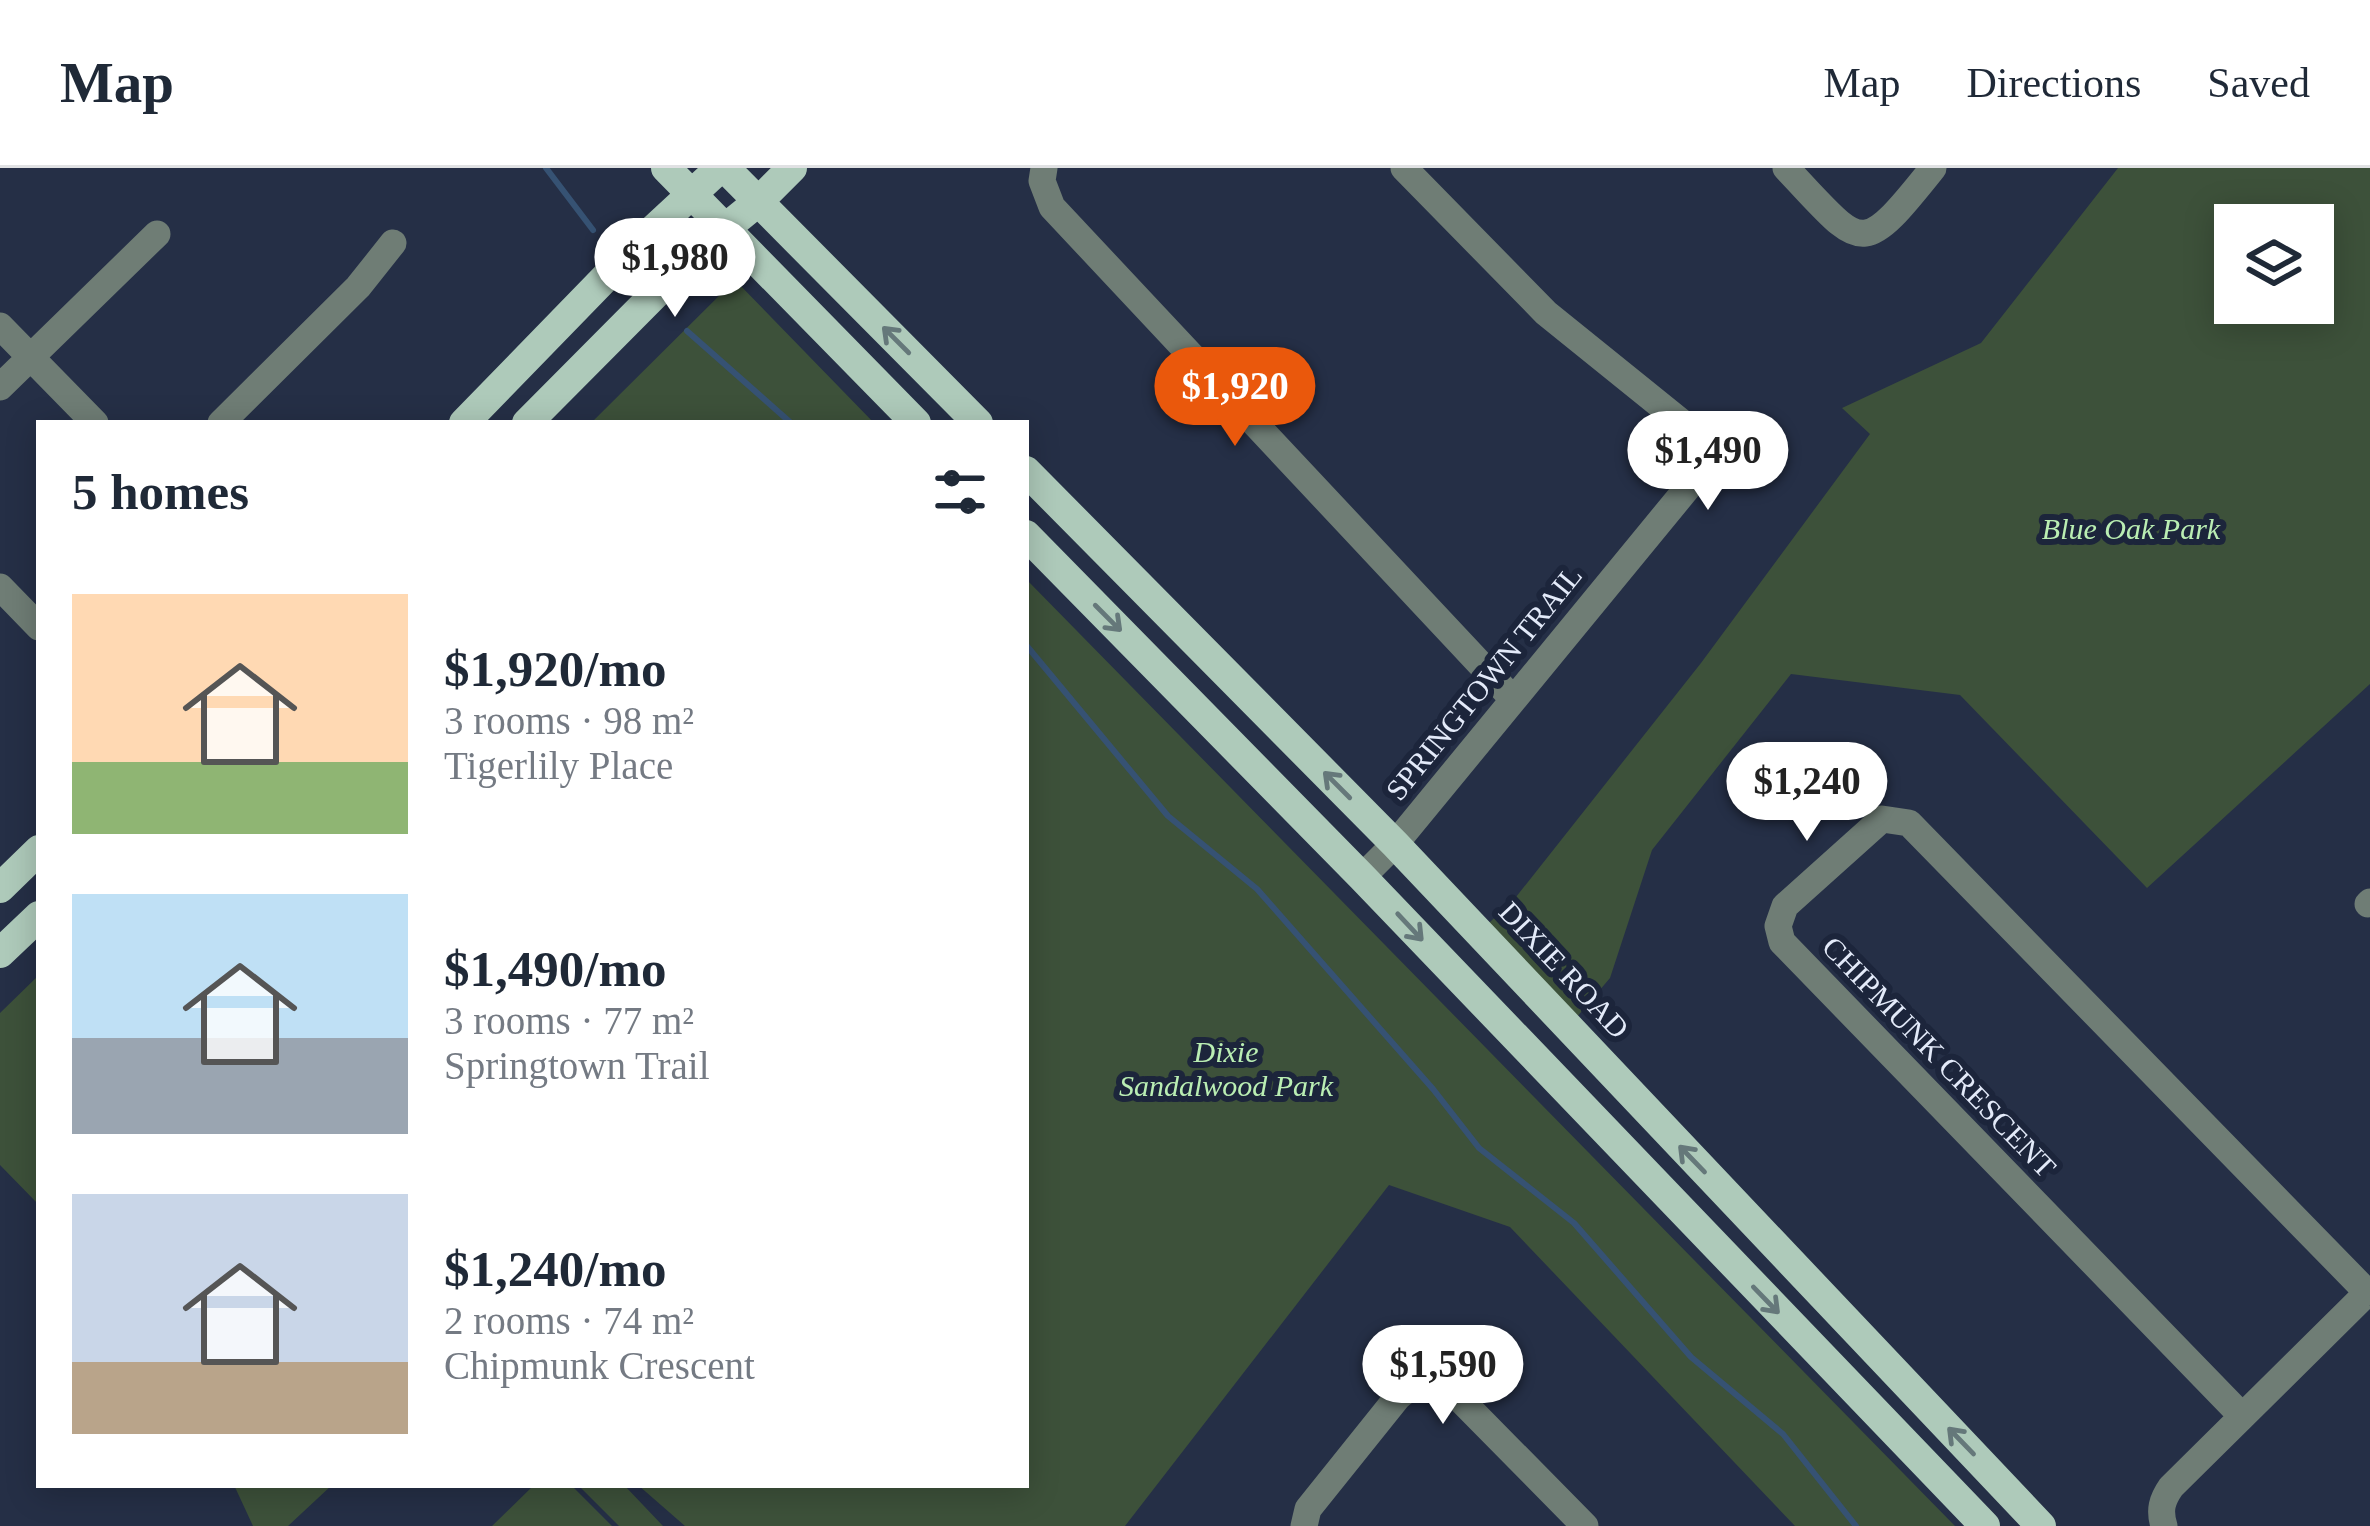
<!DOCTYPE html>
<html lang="en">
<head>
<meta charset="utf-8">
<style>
  :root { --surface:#fff; --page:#f6f6f7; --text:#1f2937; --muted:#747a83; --line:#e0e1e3; --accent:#ea580c }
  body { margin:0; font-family:Georgia,serif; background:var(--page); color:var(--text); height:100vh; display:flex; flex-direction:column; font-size:45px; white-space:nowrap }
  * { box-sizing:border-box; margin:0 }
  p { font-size:39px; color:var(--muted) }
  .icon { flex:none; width:66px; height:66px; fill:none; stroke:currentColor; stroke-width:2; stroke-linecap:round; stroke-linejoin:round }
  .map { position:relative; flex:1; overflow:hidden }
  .drawer { position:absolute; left:36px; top:252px; width:993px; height:1068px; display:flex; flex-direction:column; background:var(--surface); border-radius:0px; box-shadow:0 6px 30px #0003 }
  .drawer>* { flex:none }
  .controls { position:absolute; left:2214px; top:36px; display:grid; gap:24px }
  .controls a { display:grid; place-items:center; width:120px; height:120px; border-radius:0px; background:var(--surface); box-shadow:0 6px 30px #0003; font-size:60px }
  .price { position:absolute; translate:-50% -102px; padding:0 27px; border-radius:42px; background:#fff; color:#222; font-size:39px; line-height:78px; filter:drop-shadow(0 3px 6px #0008) }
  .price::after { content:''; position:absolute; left:50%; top:72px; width:36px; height:27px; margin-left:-18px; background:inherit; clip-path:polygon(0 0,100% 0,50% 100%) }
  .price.on { background:var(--accent); color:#fff }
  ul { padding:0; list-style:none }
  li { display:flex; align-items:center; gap:36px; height:300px; padding:0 36px }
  li span { display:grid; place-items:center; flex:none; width:336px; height:240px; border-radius:0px; color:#555 }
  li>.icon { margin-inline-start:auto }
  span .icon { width:144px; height:144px; fill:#fffc; stroke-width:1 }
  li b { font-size:51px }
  h2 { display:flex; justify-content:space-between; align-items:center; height:144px; padding:0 36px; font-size:51px }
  header { display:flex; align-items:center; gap:72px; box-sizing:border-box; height:168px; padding:0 60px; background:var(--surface); border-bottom:3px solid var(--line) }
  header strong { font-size:57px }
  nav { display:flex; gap:66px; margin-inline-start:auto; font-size:42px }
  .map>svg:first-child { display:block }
  .green { fill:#3d513a; fill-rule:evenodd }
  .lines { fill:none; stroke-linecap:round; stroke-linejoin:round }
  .stream { stroke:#365273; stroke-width:6 }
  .minor { stroke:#6f7d75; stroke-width:27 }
  .major { stroke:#aecaba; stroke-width:30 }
  .oneway { stroke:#65787a }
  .labels { text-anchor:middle; stroke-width:12; stroke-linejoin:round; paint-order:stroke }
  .park-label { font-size:30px; font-style:italic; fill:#baeeb3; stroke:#1c253b }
  .street-label { font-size:30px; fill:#e3eaf9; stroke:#1c253b }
</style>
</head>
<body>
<header>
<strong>Map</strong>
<nav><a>Map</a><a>Directions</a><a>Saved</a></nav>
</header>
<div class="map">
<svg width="2370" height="1358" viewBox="0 0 2370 1358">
  <rect width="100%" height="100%" fill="#252f46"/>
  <!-- green -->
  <path class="green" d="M2118,0H2370V516L2147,720L1960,527L1791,506L1652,682L1610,810L1576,850L1489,755L1516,729L1701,495L1870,266L1842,240L1981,175ZM2235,57H2313V135H2235Z
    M735,112L874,255H591Z
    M1026,411L1955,1358H1795L1510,1059L1389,1017L1125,1358H685L638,1317H1026Z
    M39,807V1037L0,997V845Z
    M234,1317H332L288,1358H253Z
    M534,1317H571L612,1358H492Z
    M578,1317H624L663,1358H619Z"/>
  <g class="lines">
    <!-- stream -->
    <path class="stream" d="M546,0L593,62
      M687,163L791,255
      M1026,477L1168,648L1257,721L1433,921L1479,980L1574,1055L1691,1189L1783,1266L1856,1358"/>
    <!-- minor -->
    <path class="minor" d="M1044,0L1042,13L1052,39L1513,531
      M1786,0C1863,81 1859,93 1933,0
      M0,158L95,255
      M0,219L157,66
      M221,255L358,119L393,75
      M0,419L39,459
      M1362,709L1395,676L1689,318L1699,299L1691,262L1546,145L1404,0
      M2368,736L2370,734
      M2241,1247L1782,774L1778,758L1785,738L1882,651L1909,655L2367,1124
      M1304,1358L1308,1341L1397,1230C1414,1214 1428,1211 1450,1221L1585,1358
      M2164,1358C2159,1342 2162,1332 2171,1319L2370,1122"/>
    <!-- major -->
    <path class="major" d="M666,0L916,255
      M725,0L978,255
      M464,255L640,74L720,0
      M527,255L700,81L759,33L792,0
      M1026,303L1395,676L2041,1358
      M1026,367L1362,709L1985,1358
      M0,720L39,682
      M0,785L39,748"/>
  </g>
  <!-- one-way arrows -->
  <defs><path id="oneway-shaft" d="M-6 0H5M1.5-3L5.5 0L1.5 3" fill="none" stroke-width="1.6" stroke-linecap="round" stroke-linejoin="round" transform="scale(3)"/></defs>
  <g class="oneway">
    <use href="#oneway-shaft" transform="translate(896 172) rotate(-135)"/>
    <use href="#oneway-shaft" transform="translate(1108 450) rotate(45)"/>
    <use href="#oneway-shaft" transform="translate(1337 617) rotate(-135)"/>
    <use href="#oneway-shaft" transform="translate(1410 759) rotate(47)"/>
    <use href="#oneway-shaft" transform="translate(1692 991) rotate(-134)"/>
    <use href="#oneway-shaft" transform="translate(1766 1132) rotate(46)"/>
    <use href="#oneway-shaft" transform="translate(1961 1273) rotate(-134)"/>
  </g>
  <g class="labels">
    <!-- park labels -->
    <g class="park-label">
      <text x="2131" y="371">Blue Oak Park</text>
      <text x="1226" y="894">Dixie<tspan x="1226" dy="34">Sandalwood Park</tspan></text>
    </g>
    <!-- street labels -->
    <g class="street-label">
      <text transform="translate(1484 515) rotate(-51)" y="10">SPRINGTOWN TRAIL</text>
      <text transform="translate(1564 802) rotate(47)" y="10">DIXIE ROAD</text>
      <text transform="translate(1939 889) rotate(46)" y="10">CHIPMUNK CRESCENT</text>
    </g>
  </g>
</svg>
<div class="controls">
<a><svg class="icon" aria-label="layers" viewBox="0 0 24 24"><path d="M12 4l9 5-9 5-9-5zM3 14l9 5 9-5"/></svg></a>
</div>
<b class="price" style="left:675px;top:152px">$1,980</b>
<b class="price on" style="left:1235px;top:281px">$1,920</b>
<b class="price" style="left:1708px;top:345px">$1,490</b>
<b class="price" style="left:1807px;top:676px">$1,240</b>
<b class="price" style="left:1443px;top:1259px">$1,590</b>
<section class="drawer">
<h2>5 homes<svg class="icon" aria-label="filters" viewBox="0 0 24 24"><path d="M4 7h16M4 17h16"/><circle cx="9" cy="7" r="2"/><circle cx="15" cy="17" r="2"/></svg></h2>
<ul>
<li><span style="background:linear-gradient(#ffd9b3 70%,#8fb573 0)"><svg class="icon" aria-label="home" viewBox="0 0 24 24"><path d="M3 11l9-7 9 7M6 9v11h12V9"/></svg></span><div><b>$1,920/mo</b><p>3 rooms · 98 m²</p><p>Tigerlily Place</p></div></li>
<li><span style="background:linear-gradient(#bfe0f5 60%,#9aa5b1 0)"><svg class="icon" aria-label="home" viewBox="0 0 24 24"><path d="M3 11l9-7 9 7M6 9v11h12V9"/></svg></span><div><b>$1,490/mo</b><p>3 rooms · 77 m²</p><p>Springtown Trail</p></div></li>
<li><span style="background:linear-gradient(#c9d6e8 70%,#b9a48a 0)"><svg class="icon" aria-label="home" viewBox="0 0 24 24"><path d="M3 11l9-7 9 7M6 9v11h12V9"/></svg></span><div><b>$1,240/mo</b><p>2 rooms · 74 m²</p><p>Chipmunk Crescent</p></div></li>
</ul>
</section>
</div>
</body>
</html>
